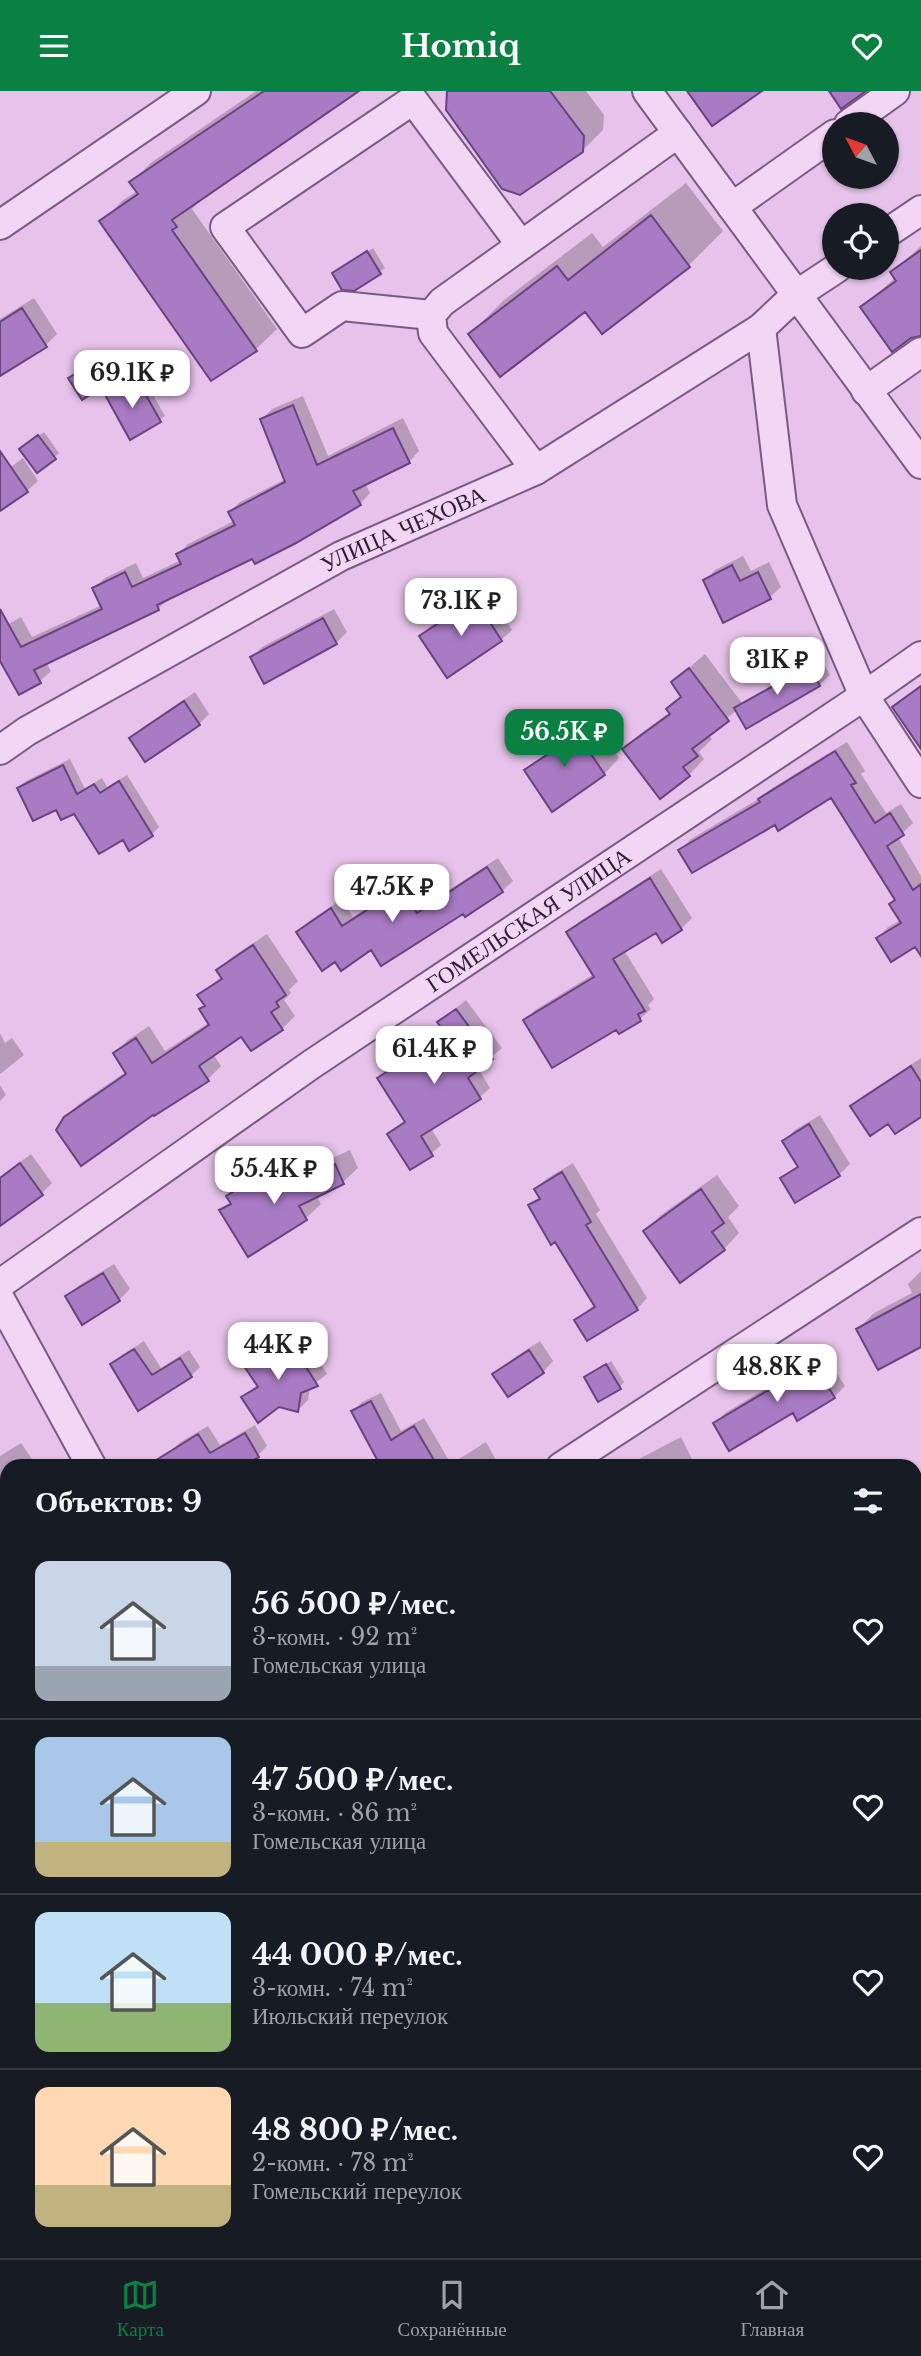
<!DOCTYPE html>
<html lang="ru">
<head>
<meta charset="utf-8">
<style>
  :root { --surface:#171b24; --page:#20242c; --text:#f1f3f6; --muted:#9ea1a6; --line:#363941; --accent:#0b8043 }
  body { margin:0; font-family:"Libre Baskerville",serif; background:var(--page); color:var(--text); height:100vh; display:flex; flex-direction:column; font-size:26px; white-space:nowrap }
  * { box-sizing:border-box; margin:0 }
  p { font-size:23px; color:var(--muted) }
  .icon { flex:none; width:38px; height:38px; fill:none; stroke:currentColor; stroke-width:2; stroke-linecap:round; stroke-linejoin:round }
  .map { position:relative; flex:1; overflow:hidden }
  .panel { position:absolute; left:0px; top:1368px; width:922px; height:800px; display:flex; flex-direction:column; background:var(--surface); border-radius:21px 21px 0 0; box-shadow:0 2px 5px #0004 }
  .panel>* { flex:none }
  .needle { width:46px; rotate:311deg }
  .buttons { position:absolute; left:822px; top:21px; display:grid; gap:14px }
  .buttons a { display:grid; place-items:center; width:77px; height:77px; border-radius:50%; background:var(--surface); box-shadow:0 2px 5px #0004; font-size:35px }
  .price { position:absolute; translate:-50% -60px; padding:0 16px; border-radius:14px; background:#fff; color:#222; font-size:23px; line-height:46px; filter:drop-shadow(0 2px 4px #0008) }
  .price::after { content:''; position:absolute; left:50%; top:42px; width:21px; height:16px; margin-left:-10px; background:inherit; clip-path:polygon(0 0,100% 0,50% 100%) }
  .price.selected { background:var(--accent); color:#fff }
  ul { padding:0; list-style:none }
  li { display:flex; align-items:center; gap:21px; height:175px; padding:0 35px }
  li+li { border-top:2px solid var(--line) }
  li span { display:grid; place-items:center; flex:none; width:196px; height:140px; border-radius:14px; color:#555 }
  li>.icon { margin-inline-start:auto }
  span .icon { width:84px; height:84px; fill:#fffc; stroke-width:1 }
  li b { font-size:30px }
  h2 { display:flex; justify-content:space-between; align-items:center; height:84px; padding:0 35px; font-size:30px }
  header { display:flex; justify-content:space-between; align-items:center; height:91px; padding:0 35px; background:var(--accent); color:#fff; font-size:32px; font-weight:700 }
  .tab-bar { display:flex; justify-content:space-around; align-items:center; height:98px; border-top:2px solid var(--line); background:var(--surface); font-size:19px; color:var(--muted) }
  .tab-bar a { display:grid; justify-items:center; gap:4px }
  .tab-bar .selected { color:var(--accent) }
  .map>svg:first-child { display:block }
  .shadow { fill:#0003 }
  .building { fill:#aa7bc5; stroke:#68437f; stroke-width:2 }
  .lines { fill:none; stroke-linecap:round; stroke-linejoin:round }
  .minor-casing { stroke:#785b82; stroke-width:32 }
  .minor { stroke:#f3d5f5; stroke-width:28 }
  .labels { text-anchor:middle; stroke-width:5; stroke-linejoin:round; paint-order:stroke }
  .street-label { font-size:23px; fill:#2d1e33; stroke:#f0d1f2 }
</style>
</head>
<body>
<header><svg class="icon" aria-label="menu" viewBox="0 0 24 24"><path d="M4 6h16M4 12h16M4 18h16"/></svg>Homiq<svg class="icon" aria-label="heart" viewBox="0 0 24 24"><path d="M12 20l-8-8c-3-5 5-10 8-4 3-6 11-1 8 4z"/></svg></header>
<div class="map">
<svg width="921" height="2167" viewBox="0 0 921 2167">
  <rect width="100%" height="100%" fill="#e7c2ea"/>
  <!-- shadow -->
  <path class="shadow" d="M256,0H356L194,111L196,114L192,118L277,238L256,258L212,287L102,131L122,110L137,100L131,91L152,71Z
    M452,0H586L604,24L603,39L582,60Z
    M686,92L723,140L689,174L603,241L586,218L470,243L504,209L592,142L603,156Z
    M921,155V241L892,259L862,216L896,186L892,181Z
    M373,157L385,177L354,198L339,178Z
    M34,207L57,243L46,254L0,274V228Z
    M102,267L112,285L107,290L75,283Z
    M129,287L136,299L147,293L165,325L131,346L106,303Z
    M303,305L328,365L403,327L419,360L409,371L365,392L370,402L360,413L170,506L158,518L46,571L51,580L40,590L20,602L0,566V538L21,526L32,546L102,514L94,497L105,487L136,472L143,487L181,469L178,463L188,453L234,430L230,421L240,411L286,388L262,328L272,318Z
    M44,341L59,362L54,366L26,354Z
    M23,367L38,390L27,400L0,418V384Z
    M743,465L751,480L769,471L781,496L770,506L705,490L715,479Z
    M486,499L512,539L501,549L421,545L431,535Z
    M334,518L347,541L336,552L264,590L252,567L262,556Z
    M705,563L742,612L820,566L830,584L819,594L737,619L708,643L712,648L699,661L704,668L689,684L625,659L640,643L670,621L668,618L682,604L673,591Z
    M195,601L209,623L199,633L131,647L142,637Z
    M587,619L619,667L604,683L527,679L554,656L549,649L565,634Z
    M847,651L865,680L861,683L886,722L901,713L913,732L898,746L921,785V850L878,847L888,836L901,829L897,808L832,704L775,732L680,759L691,748L762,706L771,698Z
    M70,668L85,698L102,687L107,696L127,684L159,736L152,743L123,746L74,720L19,697L26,690Z
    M498,767L513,790L502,800L464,820L372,857L336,869L298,841L308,831L342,808L353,826L412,788L428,813Z
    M661,778L692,827L681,838L657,840L624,859L654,908L648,914L651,918L640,928L617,936L525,930L535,919L594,883L569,841L579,831Z
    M267,843L298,890L289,899L291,902L284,909L295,925L282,938L242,944L213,963L221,975L208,988L65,1027L79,1013L127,980L115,962L128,949L149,935L165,960L210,931L201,918L206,914L200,904L222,885L219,879L232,866Z
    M466,909L502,957L478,977L490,997L480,1006L431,1037L441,1054L431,1063L389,1043L405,1029L379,987L388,977L446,941L439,931Z
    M0,942L5,952L12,947L24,964L0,983Z
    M921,967V1024L889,1030L852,1015L863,1005Z
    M0,994L6,1004L0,1010Z
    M820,1024L850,1073L839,1084L796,1110L782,1087L799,1073L784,1050L795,1039Z
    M350,1059L358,1077L343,1091L316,1105L321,1113L306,1127L248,1163L222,1120L231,1110L229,1105L243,1090L290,1062L302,1081Z
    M31,1063L52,1092L42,1102L6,1128L0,1120V1086Z
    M573,1072L600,1119L596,1123L647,1207L637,1218L576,1229L595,1213L556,1149L531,1114L540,1105L536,1098L546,1088Z
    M717,1084L739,1115L728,1126L739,1142L724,1158L645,1140L661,1124Z
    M114,1173L130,1198L119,1209L83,1231L67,1206L78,1195Z
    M921,1180V1254L858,1238L874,1222L912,1202L908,1193Z
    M300,1240L327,1283L310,1296L308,1309L298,1319L243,1306L258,1293L246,1275L256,1265Z
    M144,1250L161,1277L189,1259L200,1276L191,1285L139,1317L111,1275L119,1266Z
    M540,1250L553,1270L543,1281L495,1284L505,1273Z
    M820,1256L845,1295L834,1306L798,1327L794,1320L715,1333L725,1322L777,1291L775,1287L785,1277Z
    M611,1270L624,1291L620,1296L586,1287Z
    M381,1302L401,1340L424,1327L451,1373L486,1351L500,1376H363L378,1367L353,1321L362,1311Z
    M255,1334L267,1355L257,1365L170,1362L179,1352L208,1335L220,1354Z
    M681,1346L696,1376H630L637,1369Z
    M21,1352L34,1371L29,1376H7V1392L0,1397V1365Z
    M7,1477V1520L0,1509V1482Z
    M921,1513V1537L915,1540V1516Z
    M921,1651V1756L919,1757L915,1751V1678L920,1675L915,1666V1657Z
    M0,1697L6,1706L0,1712Z
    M7,1770V1842L0,1846V1775Z
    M7,1915V1969L0,1972V1919Z
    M915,2103L921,2113L915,2121Z
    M7,2138V2161H13L15,2167H0V2142Z
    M198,2161H260L251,2167H201Z
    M333,2161H406L398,2167H326Z"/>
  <!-- building -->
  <path class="building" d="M264,0H359L172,129L177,136L172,139L257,260L211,290L99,130L138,103L129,91Z
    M447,0H550L584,45L583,61L520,104L502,98L446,19Z
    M687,0H762L712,35Z
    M829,0H866L841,18Z
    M651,124L690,176L602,243L585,221L500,286L468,243L557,175L568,189Z
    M921,159V245L911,247L892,261L860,216L896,190L890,181Z
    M367,160L381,183L354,200L342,199L332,182Z
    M22,217L47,256L0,285V231Z
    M97,270L109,291L82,309L68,287Z
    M124,291L131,303L142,297L161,331L130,349L104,302Z
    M293,314L317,374L393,337L410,372L353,400L361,414L296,452L255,473L252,468L157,514L159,519L34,579L41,592L19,604L0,570V518L21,556L102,518L92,497L125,481L132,496L181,473L176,463L235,434L228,421L285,391L260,328Z
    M38,344L56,368L37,382L19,358Z
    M0,360L28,401L0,420Z
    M732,474L740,490L758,481L771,508L723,532L703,489Z
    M475,508L502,550L447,587L419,545Z
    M323,527L337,553L264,593L250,566Z
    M809,575L820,595L746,638L734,617Z
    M689,577L729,630L692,658L698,665L683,676L690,685L660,708L622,658L670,623L666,618L681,606L671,591Z
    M921,595V658L892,616Z
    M184,610L200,634L145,671L129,647Z
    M571,633L605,684L552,721L524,679L554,659L547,649Z
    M835,660L856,692L851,694L875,732L890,722L904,744L887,755L913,799L921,793V865L915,856L891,871L876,847L901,832L889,813L895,809L831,707L778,740L775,734L692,782L678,759L760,711L758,708Z
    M63,674L77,703L94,693L100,702L119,690L153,745L129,760L123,749L99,763L74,723L61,729L56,719L33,730L17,697Z
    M487,776L503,801L465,826L463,823L381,875L371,859L341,880L335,871L322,880L296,841L331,817L342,835L401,797L417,822Z
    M650,787L682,839L662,852L656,842L613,868L645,920L638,923L641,930L619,943L616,939L552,977L523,929L594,886L566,841Z
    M253,854L286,904L276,911L279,916L271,921L283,939L251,960L241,946L199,975L209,990L154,1025L153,1024L81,1075L56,1039L64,1026L126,983L113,962L136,947L152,972L209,934L199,918L205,915L197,904L222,888L216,879Z
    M456,918L493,968L468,987L481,1008L421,1045L433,1065L410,1079L387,1043L405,1031L377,987L446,943L437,931Z
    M911,975L921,991V1026L895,1043L888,1033L870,1045L850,1015Z
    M809,1033L840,1085L795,1112L780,1087L798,1076L782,1050Z
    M20,1072L43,1104L0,1135V1087Z
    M335,1073L344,1093L299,1115L307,1129L248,1166L219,1119L231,1113L226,1105L275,1075L287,1095Z
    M562,1081L591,1131L586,1134L638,1219L587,1250L574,1229L595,1216L555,1151L551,1154L528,1114L540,1108L534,1098Z
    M701,1098L724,1132L712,1141L725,1159L680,1192L643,1140Z
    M103,1182L120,1210L82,1234L65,1205Z
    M921,1203V1256L878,1279L856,1238Z
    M289,1249L318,1295L301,1302L298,1321L279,1316L258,1332L241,1306L258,1296L244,1275Z
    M134,1258L152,1284L180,1267L192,1286L138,1320L110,1273Z
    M529,1259L544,1282L508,1306L492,1283Z
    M809,1265L835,1307L797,1330L793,1322L729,1360L713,1332L777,1294L772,1287Z
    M606,1273L621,1298L598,1311L584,1286Z
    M371,1310L391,1349L414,1335L438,1376H381L351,1320Z
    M245,1342L259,1366L241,1376H145L198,1343L210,1362Z"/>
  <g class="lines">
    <defs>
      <g id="minor">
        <path d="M647,0L921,373"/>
        <path d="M849,33L895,0"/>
        <path d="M732,116L835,43"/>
        <path d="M0,134L196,0"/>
        <path d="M887,142L921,119"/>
        <path d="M431,224L342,215L302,242L225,136L413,9L521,154"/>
        <path d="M761,237L782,414L864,605L921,692"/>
        <path d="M866,300L921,261"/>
        <path d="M536,379L433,242L431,224L442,211L678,42"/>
        <path id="s1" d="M0,659L27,640L341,465L536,379L761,237L796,204L837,177"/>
        <path id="s2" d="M0,1193L312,973L864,605L921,565"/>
        <path d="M0,1208L92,1376"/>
        <path d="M561,1376L921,1141"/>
        <path d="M915,1482L921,1479"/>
        <path d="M0,1742L7,1738"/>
        <path d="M915,1971L921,1965"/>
        <path d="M0,2080L7,2075"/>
        <path d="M472,2161L473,2167"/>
        <path d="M661,2167L670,2161"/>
      </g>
    </defs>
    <!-- minor casing -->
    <use href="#minor" class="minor-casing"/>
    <!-- minor -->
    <use href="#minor" class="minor"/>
  </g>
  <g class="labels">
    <!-- street labels -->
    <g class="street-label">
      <text dy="8" stroke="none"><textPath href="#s1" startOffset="460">УЛИЦА ЧЕХОВА</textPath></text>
      <text dy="8" stroke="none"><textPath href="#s2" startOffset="642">ГОМЕЛЬСКАЯ УЛИЦА</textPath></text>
    </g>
  </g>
</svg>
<div class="buttons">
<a><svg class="needle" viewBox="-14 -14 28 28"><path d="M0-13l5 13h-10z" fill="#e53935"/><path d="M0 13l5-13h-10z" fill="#9ea1a6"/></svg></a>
<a><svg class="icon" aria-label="locate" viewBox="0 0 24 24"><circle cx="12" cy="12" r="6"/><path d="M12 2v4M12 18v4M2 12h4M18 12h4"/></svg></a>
</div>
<b class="price" style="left:132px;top:319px">69.1K ₽</b>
<b class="price" style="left:461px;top:547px">73.1K ₽</b>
<b class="price" style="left:777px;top:606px">31K ₽</b>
<b class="price selected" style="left:564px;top:678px">56.5K ₽</b>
<b class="price" style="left:392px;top:833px">47.5K ₽</b>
<b class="price" style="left:434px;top:995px">61.4K ₽</b>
<b class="price" style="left:274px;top:1115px">55.4K ₽</b>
<b class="price" style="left:278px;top:1291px">44K ₽</b>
<b class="price" style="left:777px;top:1313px">48.8K ₽</b>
<section class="panel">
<h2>Объектов: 9<svg class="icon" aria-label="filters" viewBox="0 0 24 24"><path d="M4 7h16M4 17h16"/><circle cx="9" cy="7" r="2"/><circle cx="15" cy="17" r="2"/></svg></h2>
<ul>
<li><span style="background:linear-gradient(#c9d6e8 75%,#9aa5b1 0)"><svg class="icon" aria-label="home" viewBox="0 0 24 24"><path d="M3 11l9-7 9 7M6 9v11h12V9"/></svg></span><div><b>56 500 ₽/мес.</b><p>3-комн. · 92 m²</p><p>Гомельская улица</p></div><svg class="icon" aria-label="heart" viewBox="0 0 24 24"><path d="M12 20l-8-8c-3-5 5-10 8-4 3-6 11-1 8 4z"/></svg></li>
<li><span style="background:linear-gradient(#a9c7e8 75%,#c2b280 0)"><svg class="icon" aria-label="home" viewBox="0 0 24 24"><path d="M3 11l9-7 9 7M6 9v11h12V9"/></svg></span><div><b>47 500 ₽/мес.</b><p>3-комн. · 86 m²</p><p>Гомельская улица</p></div><svg class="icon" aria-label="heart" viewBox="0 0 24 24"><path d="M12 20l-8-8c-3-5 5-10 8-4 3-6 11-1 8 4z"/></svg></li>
<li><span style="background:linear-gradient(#bfe0f5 65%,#8fb573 0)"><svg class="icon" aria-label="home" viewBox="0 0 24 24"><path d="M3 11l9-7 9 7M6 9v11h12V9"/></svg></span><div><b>44 000 ₽/мес.</b><p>3-комн. · 74 m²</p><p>Июльский переулок</p></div><svg class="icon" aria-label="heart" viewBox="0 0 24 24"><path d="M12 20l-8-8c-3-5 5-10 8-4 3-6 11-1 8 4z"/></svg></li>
<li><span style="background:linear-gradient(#ffd9b3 70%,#c2b280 0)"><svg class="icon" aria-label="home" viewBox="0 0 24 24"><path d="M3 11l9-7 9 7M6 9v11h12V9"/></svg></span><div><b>48 800 ₽/мес.</b><p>2-комн. · 78 m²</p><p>Гомельский переулок</p></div><svg class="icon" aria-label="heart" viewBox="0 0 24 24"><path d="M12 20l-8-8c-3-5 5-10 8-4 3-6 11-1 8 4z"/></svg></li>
</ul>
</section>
</div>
<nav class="tab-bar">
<a class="selected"><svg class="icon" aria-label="map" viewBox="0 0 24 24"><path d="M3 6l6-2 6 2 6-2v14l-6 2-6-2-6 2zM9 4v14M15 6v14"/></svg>Карта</a>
<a><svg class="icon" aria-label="saved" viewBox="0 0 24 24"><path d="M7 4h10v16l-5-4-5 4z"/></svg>Сохранённые</a>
<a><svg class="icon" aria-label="home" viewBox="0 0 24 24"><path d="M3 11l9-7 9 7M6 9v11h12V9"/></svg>Главная</a>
</nav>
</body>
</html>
